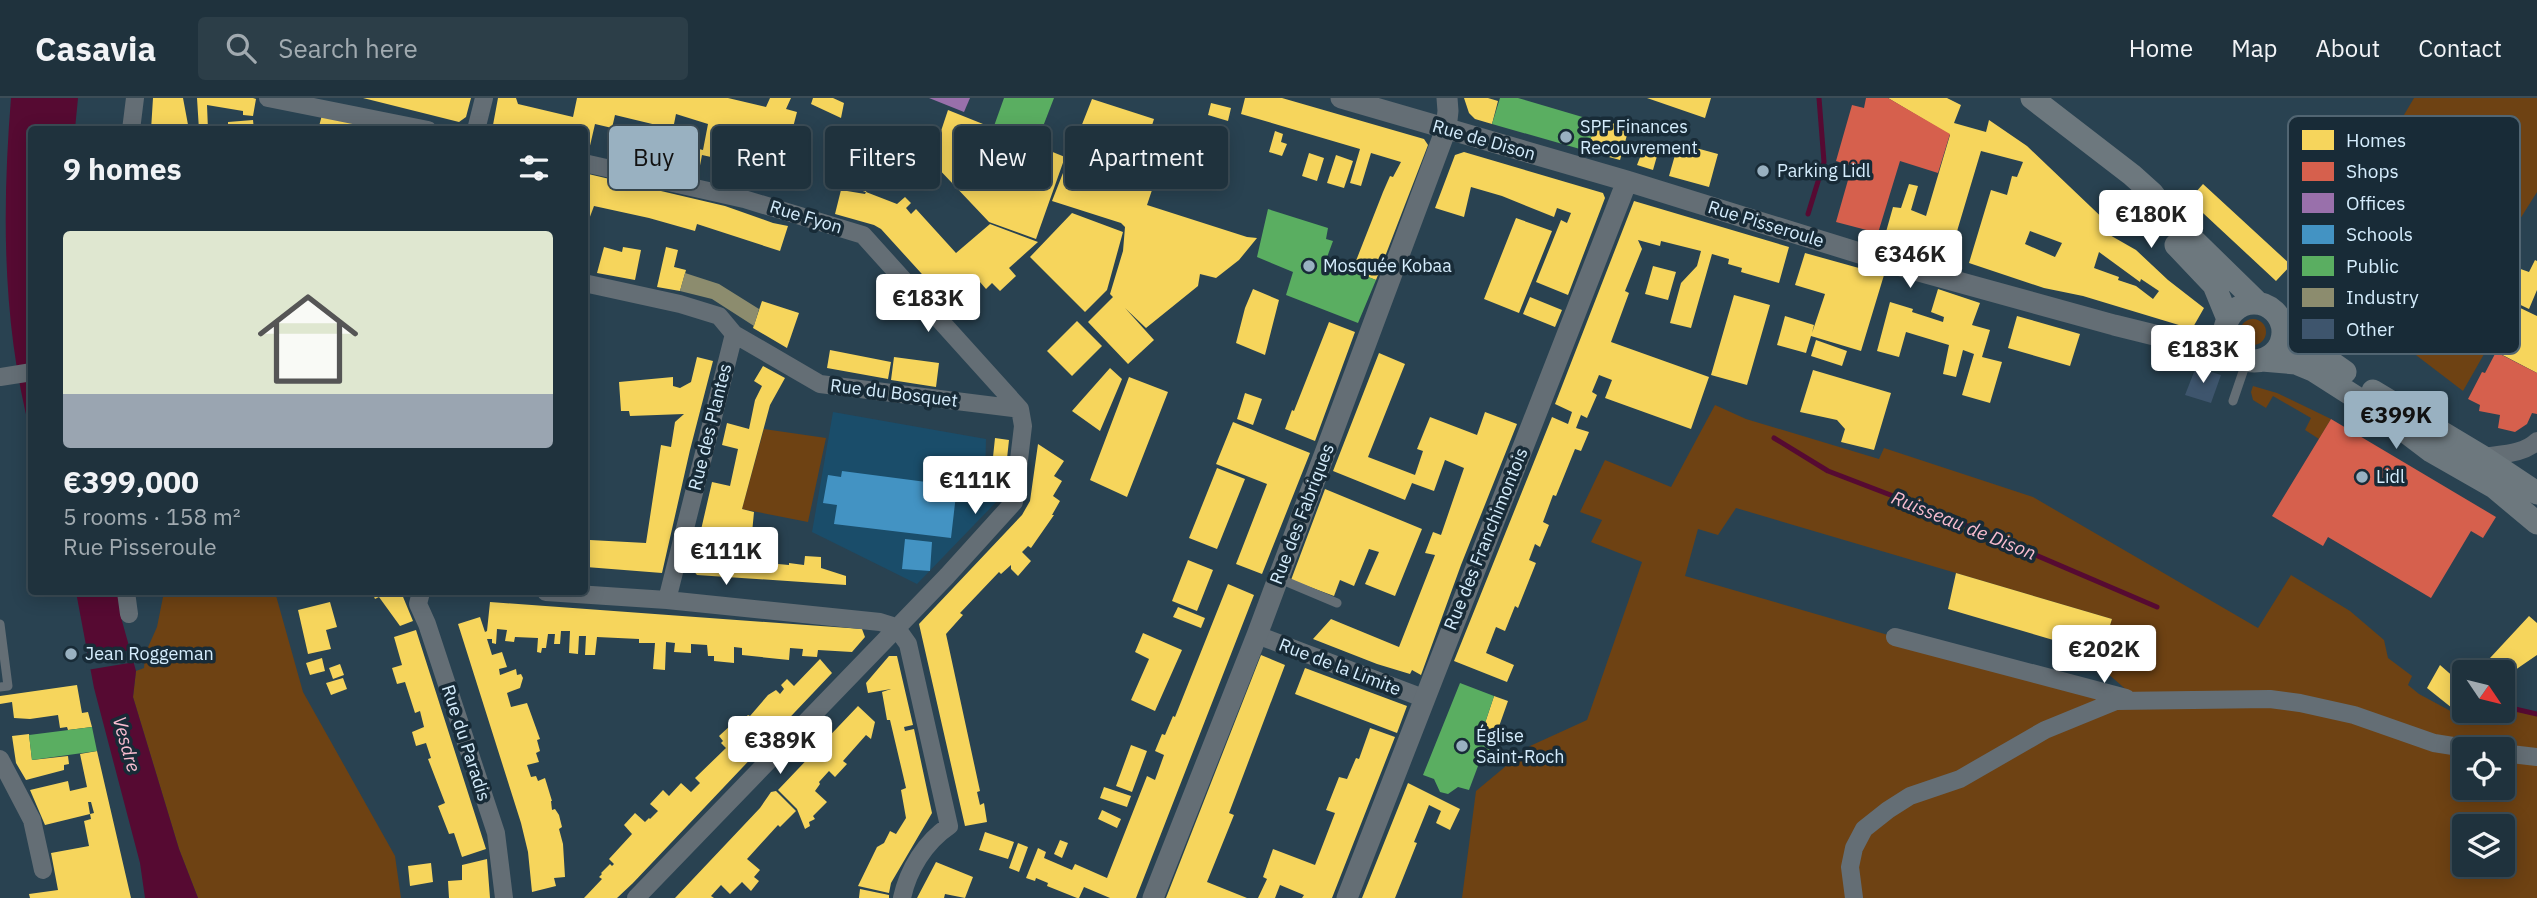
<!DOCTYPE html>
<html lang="en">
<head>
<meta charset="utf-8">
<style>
  :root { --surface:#1f323d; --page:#2c3e48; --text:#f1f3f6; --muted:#a1aab0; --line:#3c4d57; --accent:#99b1c1 }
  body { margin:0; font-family:"IBM Plex Sans",sans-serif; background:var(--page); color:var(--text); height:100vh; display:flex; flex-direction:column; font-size:26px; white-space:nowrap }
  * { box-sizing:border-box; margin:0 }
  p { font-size:23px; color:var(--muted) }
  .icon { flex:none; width:38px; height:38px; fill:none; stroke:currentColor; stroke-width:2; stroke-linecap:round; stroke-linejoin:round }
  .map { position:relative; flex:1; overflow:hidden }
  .details { position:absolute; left:28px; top:28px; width:560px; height:469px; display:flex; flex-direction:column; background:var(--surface); border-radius:7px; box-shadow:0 4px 18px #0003,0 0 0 2px var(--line) }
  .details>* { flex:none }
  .banner { position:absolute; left:609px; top:28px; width:665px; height:63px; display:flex; gap:14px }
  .needle { width:46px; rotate:125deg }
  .buttons { position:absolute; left:2452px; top:562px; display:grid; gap:14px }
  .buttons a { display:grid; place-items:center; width:63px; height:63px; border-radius:7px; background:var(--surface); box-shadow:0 4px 18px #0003,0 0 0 2px var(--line); font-size:35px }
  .price { position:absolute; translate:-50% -60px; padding:0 16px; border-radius:7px; background:#fff; color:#222; font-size:23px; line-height:46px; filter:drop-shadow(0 2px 4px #0008) }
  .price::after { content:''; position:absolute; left:50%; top:42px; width:21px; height:16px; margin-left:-10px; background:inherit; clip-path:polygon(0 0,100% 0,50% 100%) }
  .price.active { background:var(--accent); color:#111 }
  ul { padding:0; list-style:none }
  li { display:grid; align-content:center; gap:14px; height:371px; padding:0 35px }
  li+li { border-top:2px solid var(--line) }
  li span { display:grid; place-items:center; height:217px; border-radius:7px; color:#555 }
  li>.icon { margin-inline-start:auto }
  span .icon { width:126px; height:126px; fill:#fffc; stroke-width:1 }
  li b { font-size:30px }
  h2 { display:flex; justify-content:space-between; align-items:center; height:84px; padding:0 35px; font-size:30px }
  .tag { padding:0 24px; border-radius:7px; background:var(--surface); box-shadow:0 4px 18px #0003,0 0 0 2px var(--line); font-size:24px; line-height:63px }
  .tag.active { background:var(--accent); color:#111 }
  header { display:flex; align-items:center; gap:42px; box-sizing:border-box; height:98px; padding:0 35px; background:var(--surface); border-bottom:2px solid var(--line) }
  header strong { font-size:33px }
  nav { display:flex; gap:38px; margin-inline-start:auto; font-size:24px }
  .search { width:490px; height:63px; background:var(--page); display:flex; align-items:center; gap:18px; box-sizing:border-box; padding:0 24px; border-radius:7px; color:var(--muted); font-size:26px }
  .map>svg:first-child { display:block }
  .built { fill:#1a4d6a }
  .green { fill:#6e4213; fill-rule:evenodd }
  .water { fill:#560a32 }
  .pier { fill:#294251 }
  .homes { fill:#f6d55c; fill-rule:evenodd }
  .shops { fill:#d6604d }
  .offices { fill:#9970ab }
  .schools { fill:#4393c3 }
  .public { fill:#5aae61 }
  .industry { fill:#8c8c6e }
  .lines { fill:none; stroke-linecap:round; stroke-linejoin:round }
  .stream { stroke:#560a32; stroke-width:5 }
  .building { fill:#3e556d }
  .service { stroke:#646e75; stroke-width:9 }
  .minor { stroke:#646e75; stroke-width:18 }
  .tertiary { stroke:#646e75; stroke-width:21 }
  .secondary { stroke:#6d787e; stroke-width:23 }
  .poi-dot { fill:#99b1c1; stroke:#182b37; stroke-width:2.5 }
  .labels { text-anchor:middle; stroke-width:7; stroke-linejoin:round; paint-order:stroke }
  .poi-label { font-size:18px; fill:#d5edfd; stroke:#182b37; text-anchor:start }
  .street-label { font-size:18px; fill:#d5edfd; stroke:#182b37 }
  .water-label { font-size:19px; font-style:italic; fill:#f8bccf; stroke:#182b37 }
  .key { fill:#182b37; stroke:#516572; stroke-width:2 }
  .key-label { font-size:19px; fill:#d5edfd }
</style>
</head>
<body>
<header>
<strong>Casavia</strong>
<div class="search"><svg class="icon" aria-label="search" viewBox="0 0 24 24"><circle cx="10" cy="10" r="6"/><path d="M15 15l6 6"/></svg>Search here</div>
<nav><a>Home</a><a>Map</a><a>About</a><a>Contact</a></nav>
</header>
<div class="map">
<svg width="2537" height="800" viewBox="0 0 2537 800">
  <rect width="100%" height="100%" fill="#294251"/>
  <!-- built -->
  <path class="built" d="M833,314L986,341L985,383L1000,400L917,486L812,434Z"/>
  <!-- green -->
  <path class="green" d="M2414,0H2537V94L2463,212L2500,228L2463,293L2310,176Z
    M2240 234a13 13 0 1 1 26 0a13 13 0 1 1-26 0Z
    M2253,288L2277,295L2331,321L2319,341L2305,332L2311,320L2273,298L2266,310L2253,302L2251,294Z
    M1715,307L1746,321L1879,361L1884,350L2033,399L2258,530L2291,477L2350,513L2384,542L2388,560L2412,578L2408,587L2419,596L2458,617L2464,612H2502L2503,608L2537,616V800H1462L1476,693L1530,648L1587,622L1642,464L1591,444L1602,422L1580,414L1605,362L1671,389ZM1736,410L2112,521L2098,567L2138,602L1895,539L1685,478L1698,431L1718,437ZM2464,651H2502V690H2464ZM2464,728H2502V766H2464Z
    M764,331L826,340L808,424L742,411Z
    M164,494H275L303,594L395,758L401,800H198L179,751L133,599L136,573L144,570L145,556L157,529Z"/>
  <!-- water -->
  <path class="water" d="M11,0H78L75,31L32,32L31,336C2,227 2,112 11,0Z
    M76,494H118L122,523L136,573L133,599L179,751L198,800H145L140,765L94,590Z"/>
  <!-- pier -->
  <path class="pier" d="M132,552L135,564L87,572L85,560Z"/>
  <!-- homes -->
  <path class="homes" d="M153,0H183L189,32H151Z
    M197,0H253L256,1L253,18L243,17V13L207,7L208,32H199Z
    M363,0H471L466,19L459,24Z
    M498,0H516L518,6L573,19L577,0H728L766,9L770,0H791L786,11L797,14L790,41L799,43L793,77L702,57L698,78L621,60L628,34L703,52L708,26L676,16L673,31L615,17L612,30L595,26L589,52L584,51V32H497L493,27Z
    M813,0H833L844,5L841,20L811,6Z
    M1245,0H1282L1424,41L1428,47L1376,182L1352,173L1383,94L1390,78L1393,79L1401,64L1371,55L1361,88L1350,85L1360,51L1241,16Z
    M1464,0H1488L1498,3L1492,26L1475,21L1469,15Z
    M1647,0H1711L1705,20Z
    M1888,0H1947L1961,7L1954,25L1986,34L1989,22L2027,48L2112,129L2108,136L2136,152L2168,182L2204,210L2192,231L2083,198L2044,190L1969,165L1991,92L2007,97L2012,78L2017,79L2023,64L1981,53L1949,160L1884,141L1893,109L1901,110L1909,86L1918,88L1911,112L1926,118L1950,37ZM2030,133L2062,145L2055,159L2025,146ZM2099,154L2140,184L2141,181L2159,193L2153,201L2136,188L2118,182L2119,179L2094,170Z
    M1092,1L1154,21L1140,65L1159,71L1147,107L1247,139L1257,140L1239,162L1216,180L1200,176L1198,188L1146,230L1125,210L1154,242L1128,266L1088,224L1113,199L1110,196L1123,153L1125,129L1121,125L1052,103Z
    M1211,5L1231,10L1228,23L1208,17Z
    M948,12L1065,59L1036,141L989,124L935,67L938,42Z
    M322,17L387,32H318Z
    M1597,20L1629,30L1620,62L1587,53Z
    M253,22L254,32H228V24Z
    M1275,33L1283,36L1281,44L1287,46L1282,58L1269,54Z
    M1677,50L1695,55L1696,50L1718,56L1709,89L1669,78Z
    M1464,54L1603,95L1605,100L1568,197L1536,184L1561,122L1567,125L1571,115L1557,110L1554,119L1502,98L1471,89L1464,119L1435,110L1455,57Z
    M1642,54L1657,58L1653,72L1637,67Z
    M1309,55L1324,60L1317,83L1302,78Z
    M864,56L877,60L866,94L897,106L905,99L911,105L906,110L911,116L916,111L956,155L990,126L1038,144L1009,170L1016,178L1000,193L992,185L986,191L973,176L965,182L979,197L961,219L881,131L874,127L835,116L841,92L865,96L866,94L853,90Z
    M1336,57L1353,63L1344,90L1327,85Z
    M584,75L725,108L773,125L788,128L780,153L697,126L695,133L649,120L594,108L588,124L584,123Z
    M2203,86L2291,167L2276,183L2189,102Z
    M1634,103L1789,149L1779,185L1741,174L1742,170L1728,166L1729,161L1712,156L1691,230L1670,225L1681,185L1697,168L1701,153L1661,143L1660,148L1638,142L1642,151L1625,193L1629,195L1611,244L1709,279L1691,331L1605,300L1612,282L1599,277L1592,294L1597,297L1587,320L1581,317L1576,330L1589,334L1581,353L1575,351L1556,398L1553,397L1543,424L1549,427L1540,449L1535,446L1529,462L1536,465L1518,510L1515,508L1505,533L1496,529L1486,555L1514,567L1507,584L1454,563L1552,319L1568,326L1572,314L1555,306Z
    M1072,115L1123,134L1107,192L1085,214L1030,159Z
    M1516,120L1552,133L1519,215L1484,201Z
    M604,149L622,154L623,149L641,152L635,182L597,175Z
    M666,149L678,152L674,169L686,172L680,193L657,189Z
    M1805,155L1884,177L1861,253L1811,238L1806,255L1777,247L1785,218L1814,227L1812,235L1825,196L1795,187Z
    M2535,162L2537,163V192L2529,211L2502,198L2515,169L2529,174Z
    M1653,168L1676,174L1668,202L1645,196Z
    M1253,191L1279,202L1265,257L1236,245L1245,210Z
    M1938,191L1980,205L1972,227L1990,232L1982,259L2002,264L1990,305L1962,297L1974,256L1963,252L1956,279L1943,276L1949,247L1906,234L1899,259L1877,253L1890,204L1913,211L1912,214L1943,224L1944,219L1931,214Z
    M1734,197L1770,207L1747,287L1711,277Z
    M1530,199L1562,212L1555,229L1523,216Z
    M762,203L799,215L787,250L753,230Z
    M2514,207L2537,218V275L2493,252Z
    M2017,218L2080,236L2070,268L2008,250Z
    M1077,223L1102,248L1072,278L1047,253Z
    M1329,224L1355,234L1315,343L1285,331L1292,312L1294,313Z
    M1816,242L1847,253L1842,268L1811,258Z
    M830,252L891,264L888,281L827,270Z
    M1379,255L1405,266L1368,359L1415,377L1423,353L1417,351L1430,319L1477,337L1485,314L1517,326L1461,467L1421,577L1412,572L1410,576L1377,566L1313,541L1331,521L1399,549L1435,457L1425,455L1433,434L1441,437L1464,370L1445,362L1434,393L1412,385L1405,402L1333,373Z
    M697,259L713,263L690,352L662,475L586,469L590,442L646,445L661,347L671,349L675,324L684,316L630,318L629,313H621L619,284L673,279V288L680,290L691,284Z
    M894,259L939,265L936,289L891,282Z
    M763,268L785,280L770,307L742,411L754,414L752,435L728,431L725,446L717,445L716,455H732V453L768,456L767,465L789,467V465L804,467L805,458L821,459V470L846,478V487L697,477L692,471L712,384L730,388L738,351L722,347L727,325L749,331L755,302L762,288L754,283Z
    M1110,270L1122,281L1100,333L1072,313Z
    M1813,272L1891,295L1874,352L1841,344L1845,331L1837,322L1800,314Z
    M1129,279L1168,294L1127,399L1090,382Z
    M1245,295L1262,301L1253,327L1237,321Z
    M1233,324L1310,355L1262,476L1236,466L1267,386L1216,366Z
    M995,340L1009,342L1005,379L991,378Z
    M1038,346L1064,363L1054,378L1062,383L1053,398L1060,403L1052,417H1054L1031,450L1028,448L1022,454L1031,463L1018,478L1011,471V467L1001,476L999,474L960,515L963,517L946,536L980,693L977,694L980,707L984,705L987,724L965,728L919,526L1022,417L1030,403Z
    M1217,370L1245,381L1217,451L1189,440Z
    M1325,391L1422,431L1395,498L1365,486L1379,454L1369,451L1354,488L1340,482L1334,498L1291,482Z
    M1188,462L1213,472L1197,513L1172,503Z
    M1956,475L2112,521L2101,556L1948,511Z
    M1228,486L1254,497L1136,800H1110L1084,789L1079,800H1077L1047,788L1048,785L1036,780L1035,783L1026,780L1038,750L1046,754L1044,760L1072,772L1075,766L1107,780L1147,678L1155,682L1164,657L1155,653L1162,636L1165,637L1173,618L1175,619Z
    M372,494H401L413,523L400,528L379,499L375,501Z
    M330,504L337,529L326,532L331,551L308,556L298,512Z
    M490,504L862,531L865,539L852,554L818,552L817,559L802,558L803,551L790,550L789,562L742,557V550L734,549V565L714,563V558H708L707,547L691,546V555L674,554L675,545L666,544L665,572L653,571L655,545H639V541L597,539L595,557H585L586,538H579L578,556L569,555L570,533H561L560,546H554L555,536H548L546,550H542L541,555L537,554L538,540L515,539L514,544L505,543L507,532L497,531L496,546L492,545V541H487L492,557L502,554L507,569L499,571L500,577L516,571L517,577L521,576L523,580L520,590L507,595L511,609L527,605L540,641L537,642L540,653L536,655L539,664L527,667L531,679L536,678L538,683L545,680L552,703H551L552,712L555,711L559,717L562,729L559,731L563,746L565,779L554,780L556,788L532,794L528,754L521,725L458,526L480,519L485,534L487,533Z
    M1178,509L1205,520L1201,530L1173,519Z
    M2529,518L2537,525V557L2502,581V574H2477Z
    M416,532L486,751L462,759L454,735L449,736L438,708L445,705L428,661L431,660L426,645L416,648L412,634L424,629L420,613L415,615L405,584L397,586L392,570L402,567L394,539Z
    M1143,535L1182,552L1155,613L1131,602L1149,561L1135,554Z
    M1261,557L1285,567L1229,715L1234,717L1207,784L1247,800H1166Z
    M889,558H897L913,627L904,629L905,633L914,631L932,715L891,785L889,795L858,788L877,749L884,745L890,733L896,736L906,720L901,692L906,690L903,677L890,622H887L882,594L891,591L868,595L866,585Z
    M322,560L325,573L310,577L306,565Z
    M820,561L832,575L633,785L617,800H584L602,781L599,779L602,776L601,775L610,766L612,768L614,766L609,761L632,736L624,727L635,715L645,724L649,720L650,721L658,713L650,706L663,692L669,698L681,685L691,694L700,685L695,680L726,650L721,645L723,643L719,638L731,627L734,631L748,617L750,618L768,597L776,592L780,596L784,591L781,587L787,581L794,588Z
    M340,566L344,577L333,581L329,570Z
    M2440,567L2464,588V596L2452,610L2427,590Z
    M1305,570L1407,608L1397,635L1295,596Z
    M343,580L347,591L331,597L326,585Z
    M77,587L82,615L88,614L92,629L68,632L67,629L60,630L58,617L30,621L14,620L12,604L0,606V598Z
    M1494,598L1508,603L1496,637L1483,631Z
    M858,608L875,624L871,641L866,637L843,663L847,666L835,679L829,673L819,684L820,686L815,693L827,704L813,718L815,721L809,724L810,728L805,731L797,711L778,692Z
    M1370,630L1395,639L1332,800H1302L1304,797L1280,787L1275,800H1258L1267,781L1263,779L1273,751L1315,767L1335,715L1326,712L1339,679L1347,681L1356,660L1359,661Z
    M29,636L32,662L68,658L69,666L64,667V672L26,682L16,665L12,638Z
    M1131,647L1147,653L1132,694L1116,688Z
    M97,653L131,800H30L29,796L58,792L51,755L89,748L84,723L91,721L90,716L94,715L91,704H88L90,716L45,727L30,692L68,683L70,693L87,689L80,656Z
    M1408,685L1460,711L1450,732L1436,725L1441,713L1429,707L1414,744L1417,745L1395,800H1362Z
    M1104,689L1131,698L1127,709L1100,700Z
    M776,693L796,713L780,729L778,727L747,761L760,772L754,779L759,783L751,793L742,784L730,796L721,787L711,798L714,800H675L760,710L771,694Z
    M1102,712L1121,721L1117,730L1098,721Z
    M985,734L1014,744L1008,761L979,752Z
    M1060,742L1068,745L1062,760L1054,756Z
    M1018,745L1028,749L1019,774L1009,770Z
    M487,761L490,800H449L448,783L462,782V767Z
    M936,764L973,779L965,800L945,796L944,800H917Z
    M431,765L433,784L410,788L408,768Z
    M860,791L889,797V800H859Z"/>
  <!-- shops -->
  <path class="shops" d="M1866,0H1888L1950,36L1938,75L1900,63L1878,135L1836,124L1852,68L1836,63L1852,7L1864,10Z
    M2496,254L2537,275V316L2532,315L2527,326L2515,334L2498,330L2500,317L2479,313L2480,307L2468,301L2482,274L2485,275Z
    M2331,321L2496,419L2483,440L2471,433L2431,500L2328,439L2323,448L2272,418Z"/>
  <!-- offices -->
  <path class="offices" d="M929,0H970L964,14Z"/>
  <!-- schools -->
  <path class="schools" d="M842,373L957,388L951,440L834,426L837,407L823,405L828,377L841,379Z
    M905,441L932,444L930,473L902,471Z"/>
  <!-- public -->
  <path class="public" d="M1004,0H1054L1037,44L994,28Z
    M1500,0H1518L1596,23L1587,53L1492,26Z
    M1268,111L1328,130L1326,141L1333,143L1326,162L1376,182L1358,225L1286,197L1293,174L1257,159Z
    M1460,585L1494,598L1483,631L1496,637L1485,661L1481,660L1469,692L1458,689L1448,696L1440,694L1434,681L1423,677Z
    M92,629L97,653L32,662L29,637Z"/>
  <!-- industry -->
  <path class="industry" d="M685,175L719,186L759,211L754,228L712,201L680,193Z"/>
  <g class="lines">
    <!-- stream -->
    <path class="stream" d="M1808,116L1824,64L1819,0
      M1774,340L1828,373L1935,414L2157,509
      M2502,608L2537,616"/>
  </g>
  <!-- building -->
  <path class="building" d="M2196,269L2221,277L2211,305L2185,297Z"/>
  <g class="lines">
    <!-- service -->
    <path class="service" d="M2233,303L2247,262
      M1280,481L1337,505
      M0,526L8,588L0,589"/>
    <!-- minor -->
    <path class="minor" d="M268,0L428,32
      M131,32L135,0
      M476,32L484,0
      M584,65L744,101L863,137L1020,311L1023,328L1014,404L947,478L636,800
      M584,185L680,206L719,218L734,236L820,286L1020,311
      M0,279L32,274
      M2483,359C2501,356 2524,356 2537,343
      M126,494L129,516
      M421,494L418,506L427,526L496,735L504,800
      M546,494L667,502L880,524L896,529
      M667,502L734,236
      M896,529L908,546L949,728C925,744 908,772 902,800
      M1257,537L1423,600
      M1895,539L2126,600
      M2502,655L2537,659
      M0,661L32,722L43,772
      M1854,800L1850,769L1854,750L1864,731L1888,712L1910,698L1960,681L2045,632L2116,603L2270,601L2300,605L2354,617L2434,645L2472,651"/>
    <!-- tertiary -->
    <path class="tertiary" d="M1341,0L1627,83L1911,171L2114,227L2207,250L2230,251
      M1153,800L1257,537L1446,31L1448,13L1447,0
      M1347,800L1627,83"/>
    <!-- secondary -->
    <path class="secondary" d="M2032,0L2132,77L2152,95L2171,120L2258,205
      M2176,147L2214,187L2228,221
      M2225 234a29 29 0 1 1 58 0a29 29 0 1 1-58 0Z
      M2282,225L2301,243L2345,274
      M2262,262L2296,265L2313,272L2385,318L2431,353L2494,389L2537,425
      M2373,293L2483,359L2537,395"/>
  </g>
  <!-- markers -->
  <g class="poi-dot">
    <circle cx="1566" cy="39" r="7"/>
    <circle cx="1763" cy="73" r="7"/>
    <circle cx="1309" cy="168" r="7"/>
    <circle cx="2362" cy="379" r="7"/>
    <circle cx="71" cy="556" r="7"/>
    <circle cx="1462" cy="648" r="7"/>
  </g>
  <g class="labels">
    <!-- poi labels -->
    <g class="poi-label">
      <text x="1580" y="35">SPF Finances<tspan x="1580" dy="21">Recouvrement</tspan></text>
      <text x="1777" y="79">Parking Lidl</text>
      <text x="1323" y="174">Mosquée Kobaa</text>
      <text x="2376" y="385">Lidl</text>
      <text x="85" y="562">Jean Roggeman</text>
      <text x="1476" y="644">Église<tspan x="1476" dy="21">Saint-Roch</tspan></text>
    </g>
    <!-- street labels -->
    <g class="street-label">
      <text transform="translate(1484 42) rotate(16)" y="6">Rue de Dison</text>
      <text transform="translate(806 119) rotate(17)" y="6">Rue Fyon</text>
      <text transform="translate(1766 126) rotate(17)" y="6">Rue Pisseroule</text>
      <text transform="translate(894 295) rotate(7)" y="6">Rue du Bosquet</text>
      <text transform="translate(710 329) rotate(-76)" y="6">Rue des Plantes</text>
      <text transform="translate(1302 416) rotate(-69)" y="6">Rue des Fabriques</text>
      <text transform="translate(1486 441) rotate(-68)" y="6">Rue des Franchimontois</text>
      <text transform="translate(1340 569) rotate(21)" y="6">Rue de la Limite</text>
      <text transform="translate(466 645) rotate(72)" y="6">Rue du Paradis</text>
    </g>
    <!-- water labels -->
    <g class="water-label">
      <text transform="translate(1964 427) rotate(22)" y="7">Ruisseau de Dison</text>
      <text transform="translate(127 646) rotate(74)" y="7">Vesdre</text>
    </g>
  </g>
  <!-- legend -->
  <rect x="2288" y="18" width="232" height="238" rx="10" class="key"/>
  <rect x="2302" y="32" width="32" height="20" fill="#f6d55c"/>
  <rect x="2302" y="64" width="32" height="19" fill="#d6604d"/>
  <rect x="2302" y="95" width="32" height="20" fill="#9970ab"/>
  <rect x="2302" y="127" width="32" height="19" fill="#4393c3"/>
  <rect x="2302" y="158" width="32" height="20" fill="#5aae61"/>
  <rect x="2302" y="190" width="32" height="19" fill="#8c8c6e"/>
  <rect x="2302" y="221" width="32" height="20" fill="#3e556d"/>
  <g class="key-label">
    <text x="2346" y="49">Homes</text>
    <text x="2346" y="80">Shops</text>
    <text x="2346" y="112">Offices</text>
    <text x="2346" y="143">Schools</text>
    <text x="2346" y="175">Public</text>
    <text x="2346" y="206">Industry</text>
    <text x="2346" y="238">Other</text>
  </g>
</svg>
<div class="buttons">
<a><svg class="needle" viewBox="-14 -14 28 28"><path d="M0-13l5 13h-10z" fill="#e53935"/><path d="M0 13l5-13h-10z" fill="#a1aab0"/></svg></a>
<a><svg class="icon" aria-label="locate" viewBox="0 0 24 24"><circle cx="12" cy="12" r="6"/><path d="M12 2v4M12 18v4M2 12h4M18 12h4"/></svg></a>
<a><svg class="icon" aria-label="layers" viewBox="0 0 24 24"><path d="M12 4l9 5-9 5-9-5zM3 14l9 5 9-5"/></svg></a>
</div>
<b class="price" style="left:2151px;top:152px">€180K</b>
<b class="price" style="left:1910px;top:192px">€346K</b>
<b class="price" style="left:928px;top:236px">€183K</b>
<b class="price" style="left:2203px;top:287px">€183K</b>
<b class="price active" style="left:2396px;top:353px">€399K</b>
<b class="price" style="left:975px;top:418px">€111K</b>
<b class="price" style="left:726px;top:489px">€111K</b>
<b class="price" style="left:2104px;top:587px">€202K</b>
<b class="price" style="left:780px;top:678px">€389K</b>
<div class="banner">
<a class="tag active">Buy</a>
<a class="tag">Rent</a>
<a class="tag">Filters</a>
<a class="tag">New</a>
<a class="tag">Apartment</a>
</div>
<section class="details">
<h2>9 homes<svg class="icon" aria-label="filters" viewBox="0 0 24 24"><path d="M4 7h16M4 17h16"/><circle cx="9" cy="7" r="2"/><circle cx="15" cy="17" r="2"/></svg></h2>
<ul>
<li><span style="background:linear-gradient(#dfe7d0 75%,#9aa5b1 0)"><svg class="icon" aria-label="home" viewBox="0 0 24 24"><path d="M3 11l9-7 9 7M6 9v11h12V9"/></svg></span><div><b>€399,000</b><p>5 rooms · 158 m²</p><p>Rue Pisseroule</p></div></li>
</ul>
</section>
</div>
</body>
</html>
